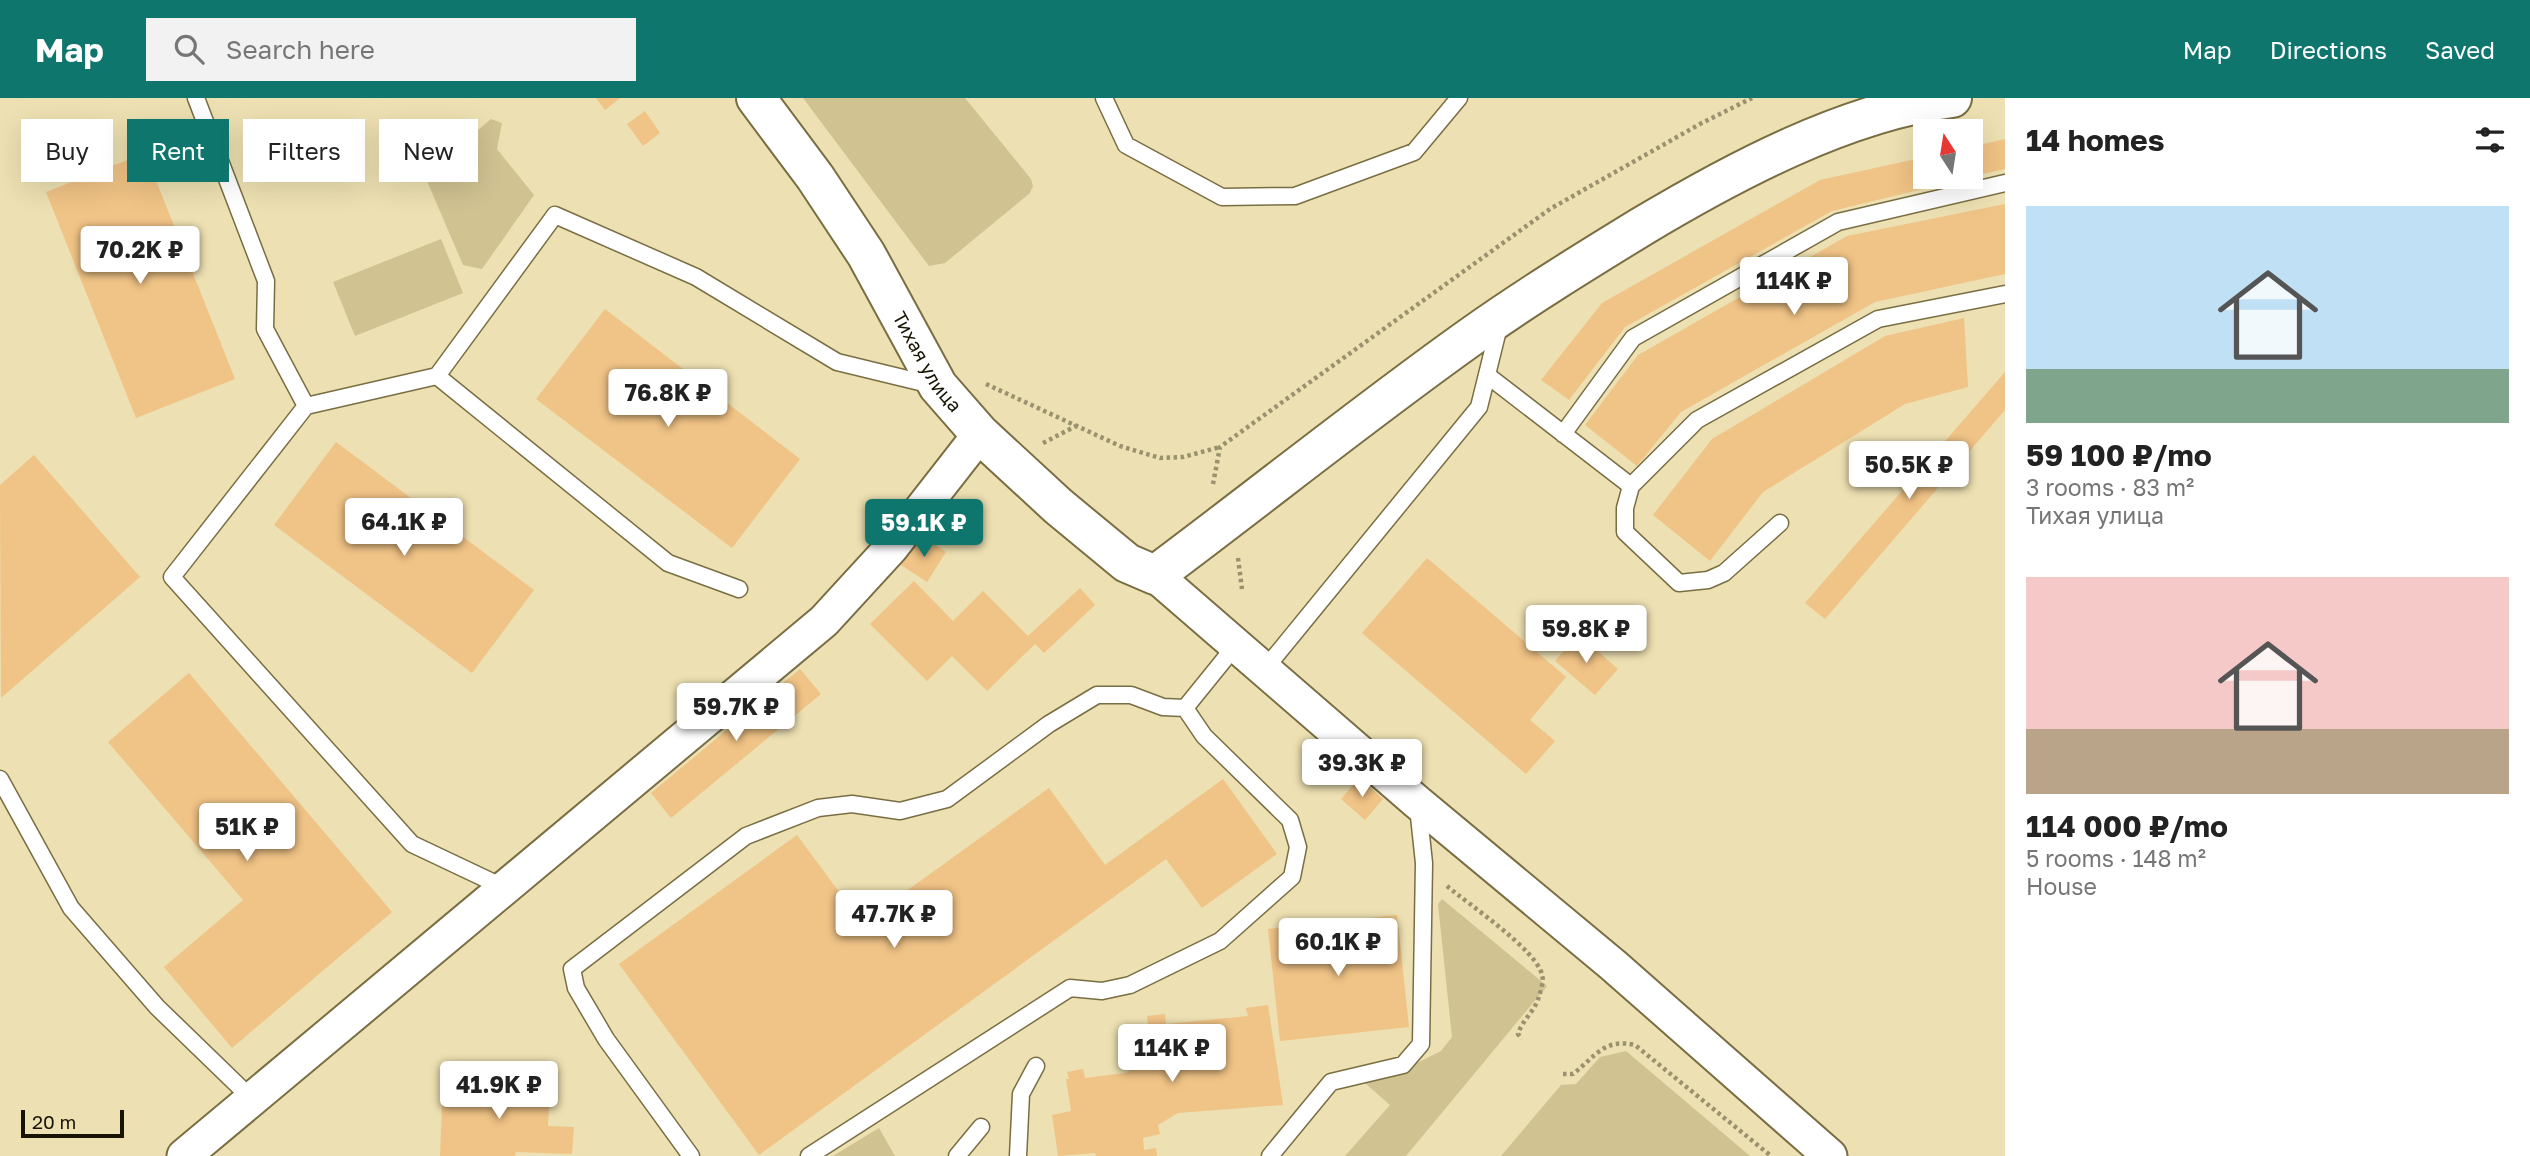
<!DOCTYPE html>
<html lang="en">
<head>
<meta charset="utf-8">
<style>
  :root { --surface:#fff; --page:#f2f2f2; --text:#222; --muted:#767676; --accent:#0f766e }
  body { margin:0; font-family:"Golos Text",sans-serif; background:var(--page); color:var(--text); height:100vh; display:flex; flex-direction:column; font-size:26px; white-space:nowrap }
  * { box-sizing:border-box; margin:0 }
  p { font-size:23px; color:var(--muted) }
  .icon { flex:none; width:38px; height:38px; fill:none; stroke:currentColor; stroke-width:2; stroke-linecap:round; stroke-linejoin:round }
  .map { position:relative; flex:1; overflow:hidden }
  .sheet { display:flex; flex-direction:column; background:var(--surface); width:525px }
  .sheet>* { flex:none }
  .hud { position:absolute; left:21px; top:21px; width:665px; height:63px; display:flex; gap:14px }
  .needle { width:46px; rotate:348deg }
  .buttons { position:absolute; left:1913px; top:21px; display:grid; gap:14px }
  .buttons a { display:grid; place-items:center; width:70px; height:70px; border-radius:0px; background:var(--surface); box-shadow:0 7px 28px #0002; font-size:35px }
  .scale { position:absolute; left:21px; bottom:18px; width:103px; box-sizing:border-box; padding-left:7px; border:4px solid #181404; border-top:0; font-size:19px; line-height:24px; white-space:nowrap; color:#181404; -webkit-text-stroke:5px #ede0b2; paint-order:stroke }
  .price { position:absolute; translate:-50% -60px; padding:0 16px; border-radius:7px; background:#fff; color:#222; font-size:23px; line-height:46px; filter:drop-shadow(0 2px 4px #0008) }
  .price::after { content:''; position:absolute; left:50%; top:42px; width:21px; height:16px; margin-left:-10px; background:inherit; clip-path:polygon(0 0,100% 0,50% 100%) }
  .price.current { background:var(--accent); color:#fff }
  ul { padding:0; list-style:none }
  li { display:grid; align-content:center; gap:14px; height:371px; padding:0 21px }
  li span { display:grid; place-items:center; height:217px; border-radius:0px; color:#555 }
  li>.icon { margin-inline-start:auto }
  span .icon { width:126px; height:126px; fill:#fffc; stroke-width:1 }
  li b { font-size:30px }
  h2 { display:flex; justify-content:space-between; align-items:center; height:84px; padding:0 21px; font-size:30px }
  .chip { padding:0 24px; border-radius:0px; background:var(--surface); box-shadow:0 7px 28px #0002; font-size:24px; line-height:63px }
  .chip.current { background:var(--accent); color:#fff }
  header { display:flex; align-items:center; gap:42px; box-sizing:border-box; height:98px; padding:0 35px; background:var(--accent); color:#fff }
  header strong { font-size:33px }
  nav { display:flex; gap:38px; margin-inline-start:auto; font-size:24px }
  .search { width:490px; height:63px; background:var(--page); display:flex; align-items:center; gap:18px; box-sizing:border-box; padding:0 24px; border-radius:0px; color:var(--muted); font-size:26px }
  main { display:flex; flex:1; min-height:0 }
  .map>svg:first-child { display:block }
  .green { fill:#d0c291 }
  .building { fill:#f0c386 }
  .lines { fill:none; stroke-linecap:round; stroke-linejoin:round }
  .lane-casing { stroke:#796e43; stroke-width:19 }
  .street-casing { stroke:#796e43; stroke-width:37 }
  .secondary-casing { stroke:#796e43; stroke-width:42 }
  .path { stroke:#9a916f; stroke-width:4.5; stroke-dasharray:3.5 3.5; stroke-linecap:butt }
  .lane { stroke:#fff; stroke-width:16 }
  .street { stroke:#fff; stroke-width:33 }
  .secondary { stroke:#fff; stroke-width:38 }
  .labels { text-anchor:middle; stroke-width:5; stroke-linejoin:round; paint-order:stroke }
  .street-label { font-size:19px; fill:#181404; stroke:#ede0b2 }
</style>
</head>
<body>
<header>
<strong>Map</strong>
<div class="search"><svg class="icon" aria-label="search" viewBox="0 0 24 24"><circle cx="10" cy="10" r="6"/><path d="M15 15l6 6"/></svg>Search here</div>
<nav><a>Map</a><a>Directions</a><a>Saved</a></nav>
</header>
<main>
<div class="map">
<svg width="2005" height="1058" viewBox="0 0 2005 1058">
  <rect width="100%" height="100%" fill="#ede0b2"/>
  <!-- green -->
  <path class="green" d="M803,0H965L1031,81L1033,88L1030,95L945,165L929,168Z
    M491,21L502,25L497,51L534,97L482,171L463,167L418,62L462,46Z
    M441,141L463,195L355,238L333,184Z
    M1442,801L1547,888L1406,1058H1345L1390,1007L1365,985L1369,981L1409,969L1441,953L1452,939L1438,806Z
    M1626,953L1750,1058H1501L1561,987L1576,986L1600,959Z
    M879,1030L895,1058H833Z"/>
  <!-- building -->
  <path class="building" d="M596,0H620L605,12Z
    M645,13L660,35L643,48L627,26Z
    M2005,41V71L1970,79V49Z
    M145,55L235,281L136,320L46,94Z
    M1925,59V79L1968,80L1832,113L1625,229L1569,302L1541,282L1602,205L1820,82Z
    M2005,106V176L1875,204L1681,314L1637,368L1585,327L1638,257L1847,138Z
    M605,211L800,361L732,450L536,301Z
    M1964,220L1968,289L1905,306L1763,394L1710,463L1653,417L1712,341L1885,238Z
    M2005,274V312L1825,521L1805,505Z
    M336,344L534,492L472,575L274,427Z
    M34,357L140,479L1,600L0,387Z
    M922,438L946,454L927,484L901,467Z
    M1427,460L1566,579L1530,622L1555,643L1526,676L1362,535Z
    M914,483L953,523L983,493L1028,538L1080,490L1095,507L1044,555L1035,546L987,593L952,558L927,583L870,526Z
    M1578,536L1618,571L1595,597L1555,563Z
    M800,571L821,596L671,720L651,695Z
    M189,575L392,814L232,950L164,869L243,802L108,644Z
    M1359,680L1383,701L1365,722L1341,701Z
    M1223,681L1277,756L1202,810L1166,761L759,1057L619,866L797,737L862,825L1049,690L1105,767Z
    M1397,817L1409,929L1280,943L1268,831Z
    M1268,907L1283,1007L1178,1015L1158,1027L1160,1036L1143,1040L1144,1052L1156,1050L1157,1058H1096L1095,1055L1058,1058L1052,1017L1071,1013L1066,981H1069L1067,974L1083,971L1085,980L1125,975L1133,971L1129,952L1151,949L1147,918L1165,916L1166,926L1248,918L1246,910Z
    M443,983L550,988L548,1028L574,1029L572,1056L516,1054L515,1058H440Z"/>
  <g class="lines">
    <defs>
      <path id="lane" d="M196,0L266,183L265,231L306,308
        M1104,0L1126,47L1222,99L1295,98L1414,54L1459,0
        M1487,277L1631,388L1625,410V434L1679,485L1708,482L1724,475L1780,425
        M437,278L668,465L739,491
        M1563,336L1633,240L1838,124L2005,85
        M1631,388L1697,322L1878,221L2005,196
        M1264,572L1479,309L1499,228
        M1185,610L1236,547
        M0,681L71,810L157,909L252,1001
        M505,790L412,746L172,479L306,308L437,278L555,117L696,179L837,264L932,287
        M691,1058L606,941L576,890L572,871L746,738L818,710L852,706L900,713L947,701L1049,626L1097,597H1131L1163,609L1185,610
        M809,1058L1070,890L1102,893L1130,887L1220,843L1292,779L1298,749L1290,722L1204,638L1185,610
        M957,1058L981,1029
        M1018,1058L1021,996L1036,968
        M1270,1058L1331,984L1403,967L1421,946L1424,765L1418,709"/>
      <path id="street" d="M1155,477L1417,704L1613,867L1830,1058
        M184,1058L824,523L891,450L980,336"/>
      <g id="secondary">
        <path id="s1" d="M756,0L815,79L866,156L938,288L980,336L1058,408L1127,465L1155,477C1261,398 1365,314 1472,238C1527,199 1584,164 1641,129C1733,74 1845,14 1952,0"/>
      </g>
    </defs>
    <!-- lane casing -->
    <use href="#lane" class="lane-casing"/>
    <!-- street casing -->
    <use href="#street" class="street-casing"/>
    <!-- secondary casing -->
    <use href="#secondary" class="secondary-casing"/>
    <!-- path -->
    <path class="path" d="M986,286L1120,348L1160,360L1183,359L1220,349
      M1043,345L1076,328
      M1213,386L1220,349L1550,111L1700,26L1752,0
      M1238,460L1242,491
      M1447,788C1468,806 1537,852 1542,877C1544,882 1541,892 1539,898C1536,912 1522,922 1518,936L1522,941
      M1563,976H1573C1596,958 1604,940 1635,947L1771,1058"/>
    <!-- lane -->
    <use href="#lane" class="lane"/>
    <!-- street -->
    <use href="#street" class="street"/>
    <!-- secondary -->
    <use href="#secondary" class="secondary"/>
  </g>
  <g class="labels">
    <!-- street labels -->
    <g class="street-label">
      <text dy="7" stroke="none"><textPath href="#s1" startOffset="315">Тихая улица</textPath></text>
    </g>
  </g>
</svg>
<div class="buttons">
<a><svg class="needle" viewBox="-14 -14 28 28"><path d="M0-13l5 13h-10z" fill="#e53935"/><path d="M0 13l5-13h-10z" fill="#767676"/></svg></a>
</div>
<div class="scale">20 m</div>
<b class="price" style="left:140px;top:188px">70.2K ₽</b>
<b class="price" style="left:1794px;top:219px">114K ₽</b>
<b class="price" style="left:668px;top:331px">76.8K ₽</b>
<b class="price" style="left:1909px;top:403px">50.5K ₽</b>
<b class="price" style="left:404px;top:460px">64.1K ₽</b>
<b class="price current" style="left:924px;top:461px">59.1K ₽</b>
<b class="price" style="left:1586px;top:567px">59.8K ₽</b>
<b class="price" style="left:736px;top:645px">59.7K ₽</b>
<b class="price" style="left:1362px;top:701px">39.3K ₽</b>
<b class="price" style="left:247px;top:765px">51K ₽</b>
<b class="price" style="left:894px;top:852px">47.7K ₽</b>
<b class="price" style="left:1338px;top:880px">60.1K ₽</b>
<b class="price" style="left:1172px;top:986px">114K ₽</b>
<b class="price" style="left:499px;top:1023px">41.9K ₽</b>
<div class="hud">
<a class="chip">Buy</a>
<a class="chip current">Rent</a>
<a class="chip">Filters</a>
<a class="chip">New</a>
</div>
</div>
<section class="sheet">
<h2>14 homes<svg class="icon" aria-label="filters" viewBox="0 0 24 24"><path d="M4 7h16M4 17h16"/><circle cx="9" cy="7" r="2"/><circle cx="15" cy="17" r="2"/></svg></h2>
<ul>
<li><span style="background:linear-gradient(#bfe0f5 75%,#7fa58c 0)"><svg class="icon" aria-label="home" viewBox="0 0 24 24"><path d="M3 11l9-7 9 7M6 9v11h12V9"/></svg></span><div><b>59 100 ₽/mo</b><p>3 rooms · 83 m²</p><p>Тихая улица</p></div></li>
<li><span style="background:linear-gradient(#f6c9c9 70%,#b9a48a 0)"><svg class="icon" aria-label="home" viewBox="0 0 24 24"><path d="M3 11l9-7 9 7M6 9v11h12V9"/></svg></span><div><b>114 000 ₽/mo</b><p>5 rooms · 148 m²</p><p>House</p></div></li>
</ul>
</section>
</main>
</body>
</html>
